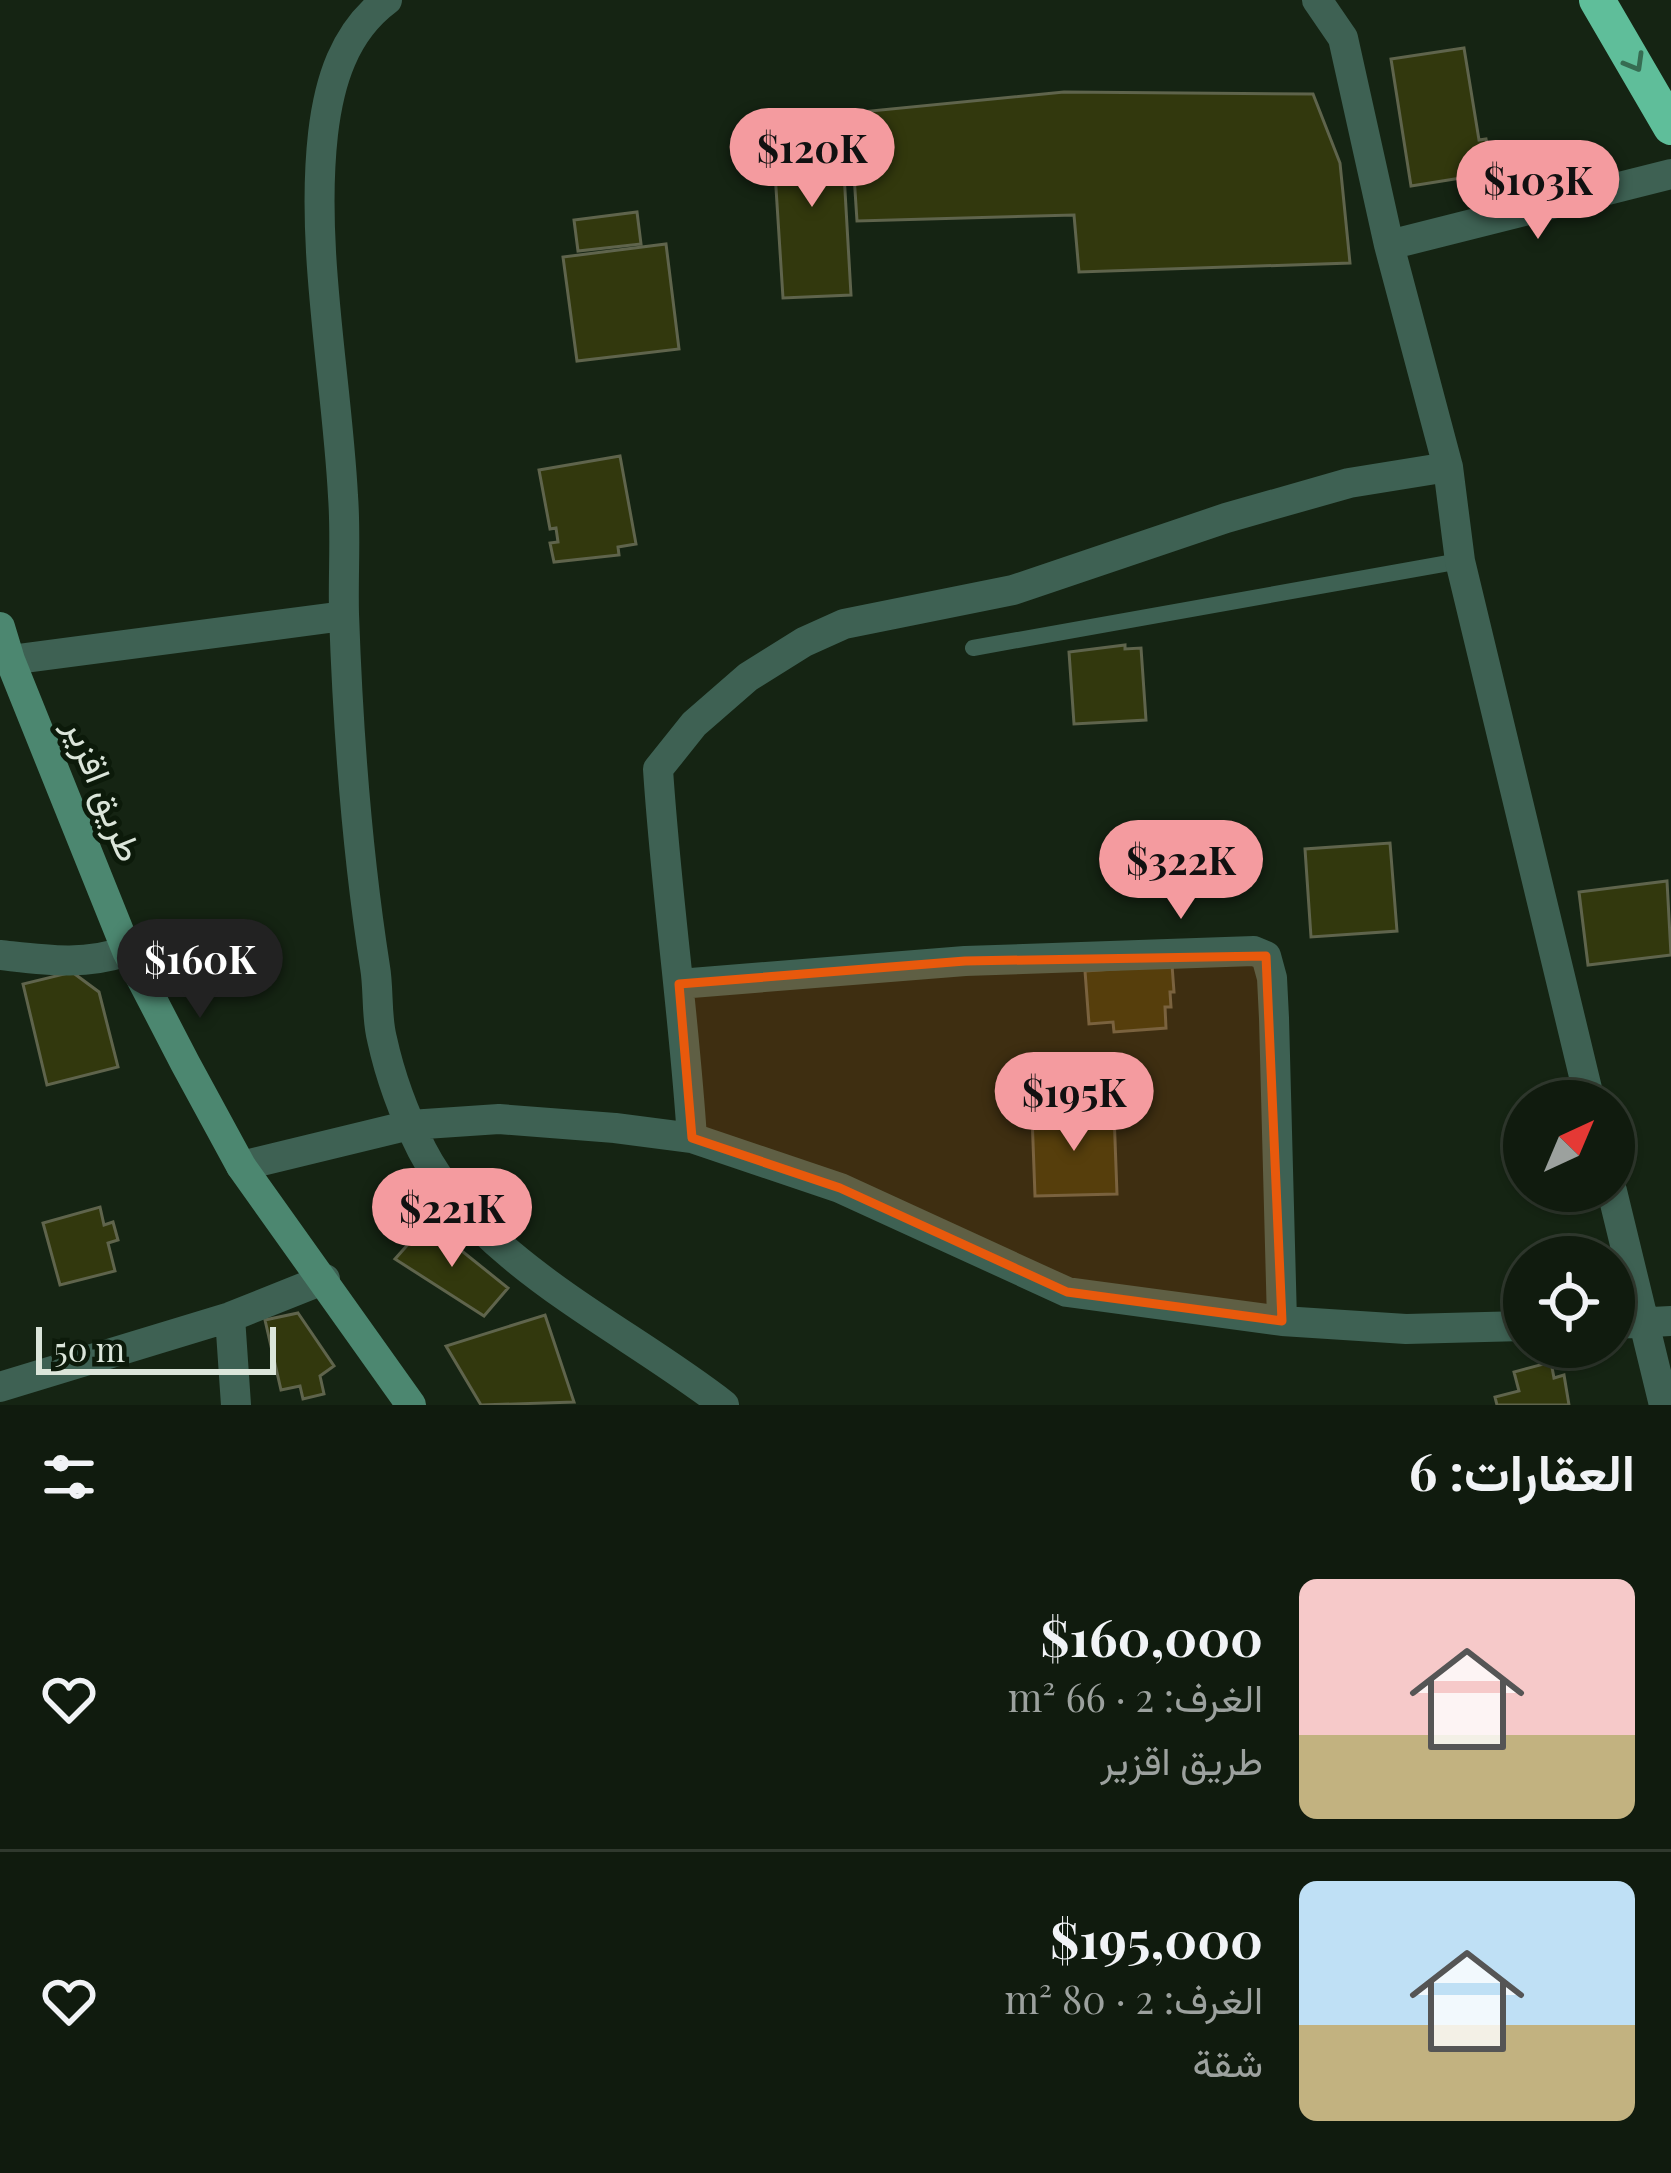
<!DOCTYPE html>
<html lang="ar">
<head>
<meta charset="utf-8">
<style>
  :root { --surface:#101b0e; --page:#1e281c; --text:#f1f3f6; --muted:#9ca19e; --line:#30392e; --accent:#f49b9f }
  body { margin:0; font-family:"Playfair Display",Vazirmatn,serif; background:var(--page); color:var(--text); direction:rtl; height:100vh; display:flex; flex-direction:column; font-size:45px; white-space:nowrap }
  * { box-sizing:border-box; margin:0 }
  p { font-size:39px; color:var(--muted) }
  .icon { flex:none; width:66px; height:66px; fill:none; stroke:currentColor; stroke-width:2; stroke-linecap:round; stroke-linejoin:round }
  .map { position:relative; height:1405px; overflow:hidden; direction:ltr }
  .sheet { display:flex; flex-direction:column; background:var(--surface); flex:1 }
  .sheet>* { flex:none }
  .needle { width:78px; rotate:44deg }
  .tools { position:absolute; left:1503px; top:1080px; display:grid; gap:24px }
  .tools a { display:grid; place-items:center; width:132px; height:132px; border-radius:50%; background:var(--surface); box-shadow:0 3px 9px #0004,0 0 0 3px var(--line); font-size:60px }
  .scale { position:absolute; left:36px; bottom:30px; width:240px; box-sizing:border-box; padding-left:12px; border:6px solid #dbe5da; border-top:0; font-size:33px; line-height:42px; white-space:nowrap; color:#dbe5da; -webkit-text-stroke:9px #0c1a0a; paint-order:stroke }
  .price { position:absolute; translate:-50% -102px; padding:0 27px; border-radius:42px; background:var(--accent); color:#111; font-size:39px; line-height:78px; filter:drop-shadow(0 3px 6px #0008) }
  .price::after { content:''; position:absolute; left:50%; top:72px; width:36px; height:27px; margin-left:-18px; background:inherit; clip-path:polygon(0 0,100% 0,50% 100%) }
  .price.on { background:#222; color:#fff }
  ul { padding:0; list-style:none }
  li { display:flex; align-items:center; gap:36px; height:300px; padding:0 36px }
  li+li { border-top:3px solid var(--line) }
  li span { display:grid; place-items:center; flex:none; width:336px; height:240px; border-radius:18px; color:#555 }
  li>.icon { margin-inline-start:auto }
  span .icon { width:144px; height:144px; fill:#fffc; stroke-width:1 }
  li b { font-size:51px }
  h2 { display:flex; justify-content:space-between; align-items:center; height:144px; padding:0 36px; font-size:51px }
  .map>svg:first-child { display:block }
  .building { fill:#32380d; stroke:#5f644c; stroke-width:3 }
  .lines { fill:none; stroke-linecap:round; stroke-linejoin:round }
  .lane { stroke:#3e6153; stroke-width:16 }
  .street { stroke:#3e6153; stroke-width:30 }
  .secondary { stroke:#4c8770; stroke-width:30 }
  .highway { stroke:#5fbe9a; stroke-width:36 }
  .oneway { stroke:#366c52 }
  .marked { fill:#e8590c; fill-opacity:0.2; stroke:#e8590c; stroke-width:9; stroke-linejoin:round }
  .labels { text-anchor:middle; stroke-width:10; stroke-linejoin:round; paint-order:stroke }
  .street-label { font-size:36px; fill:#dbe5da; stroke:#0c1a0a }
</style>
</head>
<body>
<div class="map">
<svg width="1671" height="1405" viewBox="0 0 1671 1405">
  <rect width="100%" height="100%" fill="#152413"/>
  <!-- building -->
  <path class="building" d="M1464,48L1479,140L1486,139L1492,173L1411,186L1391,59Z
    M1064,92L1313,94L1340,163L1350,263L1079,272L1074,215L857,221L850,113Z
    M841,121L851,295L783,298L772,125Z
    M637,212L641,244L578,251L574,220Z
    M666,244L679,349L577,361L563,257Z
    M620,456L636,544L618,547L619,555L554,562L550,543L558,542L556,528L550,529L539,470Z
    M1125,645V649L1141,648L1146,720L1074,724L1069,652Z
    M1390,843L1397,931L1311,937L1305,849Z
    M1667,881L1671,955L1588,965L1579,892Z
    M1172,965L1174,992H1170L1171,1007H1165L1166,1028L1114,1032L1113,1022L1089,1024L1085,971Z
    M72,972L99,992L118,1067L47,1085L23,984Z
    M1114,1113L1117,1194L1035,1196L1032,1115Z
    M100,1207L104,1225L113,1222L118,1240L108,1243L115,1271L60,1285L43,1223Z
    M427,1223L508,1288L484,1316L395,1259Z
    M298,1313L334,1366L320,1376L324,1394L303,1399L300,1386L281,1390L265,1320Z
    M545,1315L574,1402L481,1405L446,1346Z
    M1551,1362L1554,1378L1564,1375L1569,1405H1497L1495,1397L1519,1391L1514,1372Z"/>
  <g class="lines">
    <!-- lane -->
    <path class="lane" d="M973,648L1460,561"/>
    <!-- street -->
    <path class="street" d="M387,0C344,32 329,82 323,134C310,249 337,380 343,496C346,535 343,575 344,614C348,731 357,852 375,967C379,990 376,1016 382,1039C390,1076 405,1116 422,1150C481,1264 626,1328 724,1405
      M1317,0L1343,38L1389,245L1448,467L1460,561L1590,1101
      M1389,245L1671,174
      M10,660L344,616
      M0,955C46,960 83,966 127,951
      M679,984L965,961L1254,951L1266,956L1272,978L1274,1018L1282,1321
      M692,1138C684,1014 666,892 658,769L694,724L748,677L804,642L844,624L1013,590L1226,518L1349,483L1448,467
      M241,1166L410,1125L499,1119L615,1128L692,1138L840,1188L1067,1292L1282,1321L1406,1329L1524,1326
      M1612,1191L1664,1405
      M230,1317L236,1405
      M1614,1324L1671,1321
      M0,1387L230,1317L325,1279"/>
    <!-- secondary -->
    <path class="secondary" d="M0,627L10,660L127,951L185,1063L241,1166L411,1405"/>
    <!-- highway -->
    <path class="highway" d="M1597,0L1671,127"/>
  </g>
  <!-- one-way arrows -->
  <defs><path id="oneway-chevron" d="M-2-3.5L2.5 0L-2 3.5" fill="none" stroke-width="1.6" stroke-linecap="round" stroke-linejoin="round" transform="scale(3)"/></defs>
  <use class="oneway" href="#oneway-chevron" transform="translate(1635 63) rotate(60)"/>
  <!-- marked area -->
  <path class="marked" d="M1266,956L1282,1321L1067,1292L840,1188L692,1138L679,984L965,961Z"/>
  <g class="labels">
    <!-- street labels -->
    <g class="street-label">
      <text transform="translate(104 790) rotate(68)" y="13">طريق اقزير</text>
    </g>
  </g>
</svg>
<div class="tools">
<a><svg class="needle" viewBox="-14 -14 28 28"><path d="M0-13l5 13h-10z" fill="#e53935"/><path d="M0 13l5-13h-10z" fill="#9ca19e"/></svg></a>
<a><svg class="icon" aria-label="locate" viewBox="0 0 24 24"><circle cx="12" cy="12" r="6"/><path d="M12 2v4M12 18v4M2 12h4M18 12h4"/></svg></a>
</div>
<div class="scale">50 m</div>
<b class="price" style="left:812px;top:210px">$120K</b>
<b class="price" style="left:1538px;top:242px">$103K</b>
<b class="price" style="left:1181px;top:922px">$322K</b>
<b class="price on" style="left:200px;top:1021px">$160K</b>
<b class="price" style="left:1074px;top:1154px">$195K</b>
<b class="price" style="left:452px;top:1270px">$221K</b>
</div>
<section class="sheet">
<h2>العقارات: 6<svg class="icon" aria-label="filters" viewBox="0 0 24 24"><path d="M4 7h16M4 17h16"/><circle cx="9" cy="7" r="2"/><circle cx="15" cy="17" r="2"/></svg></h2>
<ul>
<li><span style="background:linear-gradient(#f6c9c9 65%,#c2b280 0)"><svg class="icon" aria-label="home" viewBox="0 0 24 24"><path d="M3 11l9-7 9 7M6 9v11h12V9"/></svg></span><div><b>$160,000</b><p>الغرف: 2 · 66 m²</p><p>طريق اقزير</p></div><svg class="icon" aria-label="heart" viewBox="0 0 24 24"><path d="M12 20l-8-8c-3-5 5-10 8-4 3-6 11-1 8 4z"/></svg></li>
<li><span style="background:linear-gradient(#bfe0f5 60%,#c2b280 0)"><svg class="icon" aria-label="home" viewBox="0 0 24 24"><path d="M3 11l9-7 9 7M6 9v11h12V9"/></svg></span><div><b>$195,000</b><p>الغرف: 2 · 80 m²</p><p>شقة</p></div><svg class="icon" aria-label="heart" viewBox="0 0 24 24"><path d="M12 20l-8-8c-3-5 5-10 8-4 3-6 11-1 8 4z"/></svg></li>
</ul>
</section>
</body>
</html>
